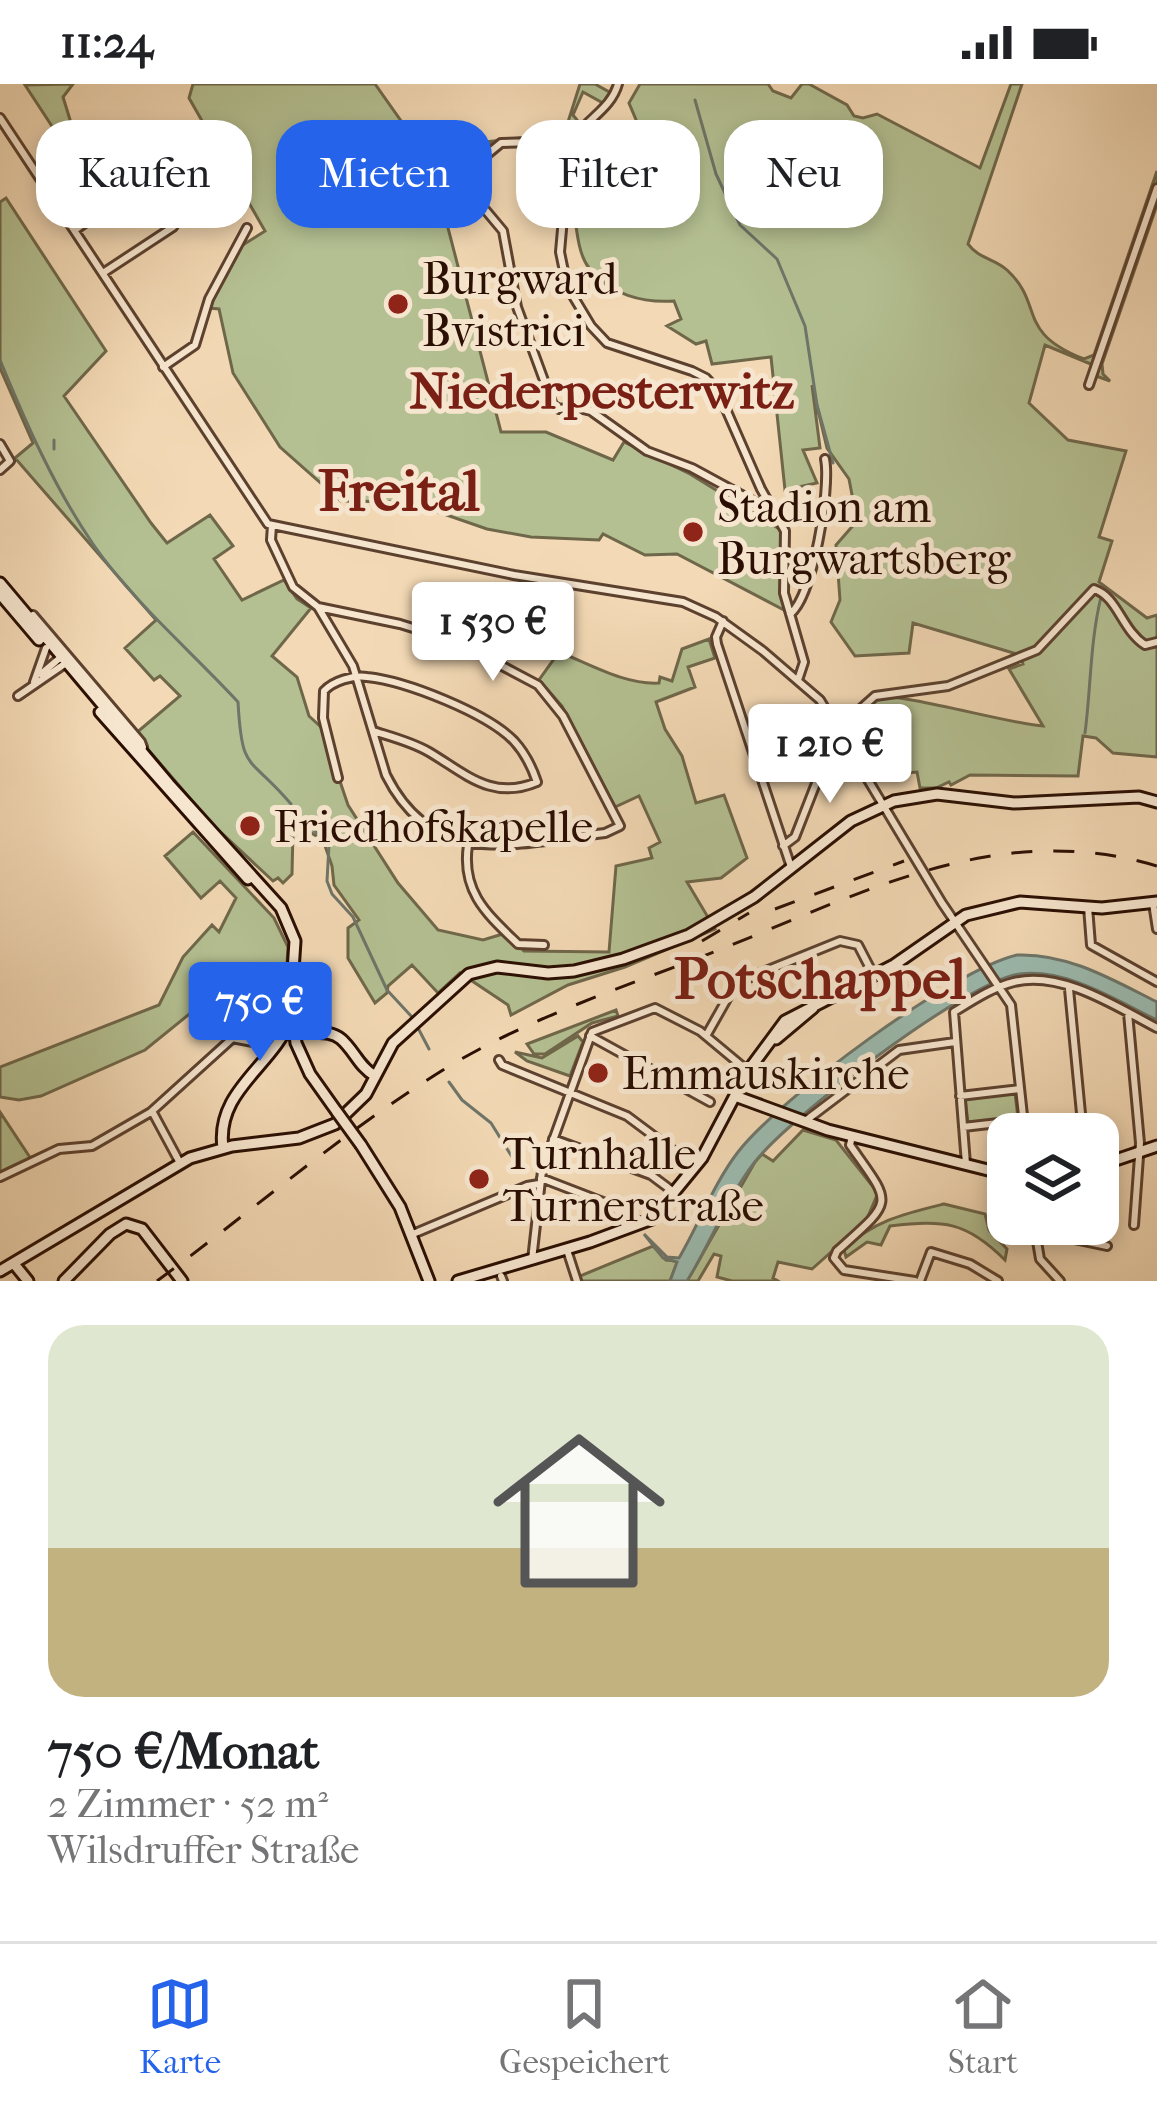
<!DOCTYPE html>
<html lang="de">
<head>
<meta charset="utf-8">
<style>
  :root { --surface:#fff; --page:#f2f2f2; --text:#202124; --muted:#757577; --line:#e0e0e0; --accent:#2563eb }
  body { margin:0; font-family:"IM FELL French Canon",serif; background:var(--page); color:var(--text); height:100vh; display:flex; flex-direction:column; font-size:45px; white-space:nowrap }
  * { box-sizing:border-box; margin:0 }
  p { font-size:39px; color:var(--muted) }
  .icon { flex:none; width:66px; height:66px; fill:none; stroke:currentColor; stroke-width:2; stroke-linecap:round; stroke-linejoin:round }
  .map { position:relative; height:1197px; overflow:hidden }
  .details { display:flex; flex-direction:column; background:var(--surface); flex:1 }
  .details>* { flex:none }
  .banner { position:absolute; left:36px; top:36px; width:1086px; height:108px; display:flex; gap:24px }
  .tools { position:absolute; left:987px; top:1029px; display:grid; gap:24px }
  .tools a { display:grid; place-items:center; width:132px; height:132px; border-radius:24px; background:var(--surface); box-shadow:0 6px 18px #0003; font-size:60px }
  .price { position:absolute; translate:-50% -102px; padding:0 27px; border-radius:12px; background:#fff; color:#222; font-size:39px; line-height:78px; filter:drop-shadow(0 3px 6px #0008) }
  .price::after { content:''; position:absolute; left:50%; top:72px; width:36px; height:27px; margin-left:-18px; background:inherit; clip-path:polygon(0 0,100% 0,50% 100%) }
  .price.selected { background:var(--accent); color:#fff }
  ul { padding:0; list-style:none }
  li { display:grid; align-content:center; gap:24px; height:636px; padding:0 48px }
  li span { display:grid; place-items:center; height:372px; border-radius:36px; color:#555 }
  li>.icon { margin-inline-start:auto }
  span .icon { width:216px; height:216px; fill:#fffc; stroke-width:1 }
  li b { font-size:51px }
  .tag { padding:0 42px; border-radius:36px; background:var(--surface); box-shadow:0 6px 18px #0003; font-size:42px; line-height:108px }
  .tag.selected { background:var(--accent); color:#fff }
  .status { display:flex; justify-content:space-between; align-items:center; height:84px; padding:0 60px; background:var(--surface); direction:ltr }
  .status svg { height:33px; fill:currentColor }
  .menu { display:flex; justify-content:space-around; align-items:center; height:168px; border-top:3px solid var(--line); background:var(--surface); font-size:33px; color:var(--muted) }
  .menu a { display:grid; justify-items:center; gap:6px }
  .menu .selected { color:var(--accent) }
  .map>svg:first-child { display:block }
  .green { fill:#b4c092; stroke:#6f674a; stroke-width:3 }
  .water { fill:#9bbaae; stroke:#6e7569; stroke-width:3 }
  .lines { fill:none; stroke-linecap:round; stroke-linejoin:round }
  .stream { stroke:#6e7569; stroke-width:3 }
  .street-casing { stroke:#5c412f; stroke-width:12 }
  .secondary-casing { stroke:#2a0e02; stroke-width:15 }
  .street { stroke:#f7e6cf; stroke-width:6 }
  .secondary { stroke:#f7e6cf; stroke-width:9 }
  .rail { stroke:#2a0e02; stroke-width:3; stroke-dasharray:21 21; stroke-linecap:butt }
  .secondary-bridge-casing { stroke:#2a0e02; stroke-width:15; stroke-linecap:butt }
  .secondary-bridge { stroke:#f7e6cf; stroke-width:9 }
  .poi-dot { fill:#8f2418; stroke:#f7e6cf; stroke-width:4.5 }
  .labels { text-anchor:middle; stroke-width:10; stroke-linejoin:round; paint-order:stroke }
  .poi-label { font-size:45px; fill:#2a0e02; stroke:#f7e6cf; text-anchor:start }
  .quarter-label { font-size:51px; font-weight:bold; fill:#7a1f14; stroke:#f7e6cf }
  .district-label { font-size:57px; font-weight:bold; fill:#7a1f14; stroke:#f7e6cf }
</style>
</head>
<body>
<div class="status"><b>11:24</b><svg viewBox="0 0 49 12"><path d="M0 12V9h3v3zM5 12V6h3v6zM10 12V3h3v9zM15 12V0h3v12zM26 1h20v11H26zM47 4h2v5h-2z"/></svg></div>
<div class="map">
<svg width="1157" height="1197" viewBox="0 0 1157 1197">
  <rect width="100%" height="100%" fill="#f3d9b5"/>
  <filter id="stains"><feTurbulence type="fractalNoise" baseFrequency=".00167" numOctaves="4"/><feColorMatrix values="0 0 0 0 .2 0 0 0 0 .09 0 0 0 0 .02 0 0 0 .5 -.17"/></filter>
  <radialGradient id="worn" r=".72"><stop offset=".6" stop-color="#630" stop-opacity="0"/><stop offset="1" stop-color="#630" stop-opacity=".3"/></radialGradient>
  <!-- green -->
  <path class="green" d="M73,0L63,13L79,65L84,71L95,70L78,82L25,1Z
    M193,0H375L416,58L429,64L557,50L568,38L580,0H595L611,9L603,19L583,8L573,31L581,41L569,51L440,66L434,90L501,348H546L613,376L624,358L690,390L781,446L784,526L677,470L645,471L603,450L599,456L531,453L487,445L409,418L341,417L280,363L233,289L219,225L208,224L238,164L265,147L189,14Z
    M640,0H768L773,7L791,14L802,0H809L847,21L854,32L863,34L877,30L980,84L1011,0H1022L968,160C979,175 994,174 1007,186C1045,221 1015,248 1084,275L1094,271L1157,87V121L1102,280L1103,290L1110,297L1096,292L1098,283L1045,261L1029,319L1068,356L1126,367L1099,453L1112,457L1099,498L1147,534L1157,531V673L1113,669L1096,654L1083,652L1078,692L970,691L951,701L949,698L936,704H920L917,688L905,689L900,683L877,675L867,683L856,666L864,658L856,652L859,640L851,639C859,631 868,619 879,614C895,607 1014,641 1043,642L1009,585L1023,580L1020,571L913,539L909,569L855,572L831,538L840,516L836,461L857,437L849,395L827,364L812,301L820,364L803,366L817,399L785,406L771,273L712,280L706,257L696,260L667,242L681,235L674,217C643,219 610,211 589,184C578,170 577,146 574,129L628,105L626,99L656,83L629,19Z
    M6,114L106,267L64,312L151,439L167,459L210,431L233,462L214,475L242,516L284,496L297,515L311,524L272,572L297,593L309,632L322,644L348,721L398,799L438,846L483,856L506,849L524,867L609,868L616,782L652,774L649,764L660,758L639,712L615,723L562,622L539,596L559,568C590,580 625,601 659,599L660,593L672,597L682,565L709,555L715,574L688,583L695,603L656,618L665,645L682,672L696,719L724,711L747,774L721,794L687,798L715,845L625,883L568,901L511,931L508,921L460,889L438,909L412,881L388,902L387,909L375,919L348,874V844L359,836L334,801L332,782L323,756L308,747H293L292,790L283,799L278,794L273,797L211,739L135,650L180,612L160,592L154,596L125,564L156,536L15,374L33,359L0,284V118Z
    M193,748L274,834L288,863L286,896L253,909L244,893L198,923L145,966L41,1012L19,1016L0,1013V983L159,921L183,873L212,841L219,848L236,814L220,797L201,814L165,772Z
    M616,926L618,932L592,939L545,970H534L527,960Z
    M578,952L583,958L570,992L527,977L515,968L542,974Z
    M1015,1009L1018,1034L968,1039L965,1014Z
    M0,1028L31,1075L0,1091Z
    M803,1046L836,1056L878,1109L866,1137L812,1185L778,1178L773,1194L778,1197H732L717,1193L721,1172L714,1170L698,1197H687L755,1078L762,1070L773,1077Z
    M944,1120L985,1130L989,1146L1007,1165L1005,1176C966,1137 944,1136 890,1142L881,1161L867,1158L846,1173L844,1166C871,1137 907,1129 944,1120Z
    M653,1162L666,1176L678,1177L670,1197H582L580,1192Z"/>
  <!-- water -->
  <path class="water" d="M1017,871C1068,869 1113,896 1157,918V936C1117,917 1067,884 1020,890C968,896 787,1035 754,1079C726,1116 711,1159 687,1197H670L677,1178L663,1174L644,1150L667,1173L679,1174C699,1140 714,1099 738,1068C780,1014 952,886 1017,871Z"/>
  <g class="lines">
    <!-- stream -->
    <path class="stream" d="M695,16L716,90L740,141L777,175L805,242L817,321L833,379
      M0,276C26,339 54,403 93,460C133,518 190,566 238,618C242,691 249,670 291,720
      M54,365V356
      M1085,649C1091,603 1090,558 1101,513
      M300,733L329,761L327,797L332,810L353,833L387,906L412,933
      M418,944L429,965
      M449,998L462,1016L491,1039L517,1081"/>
    <defs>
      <path id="street" d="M618,0C610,29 578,38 569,66L560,168L567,202L591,242L607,259L692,287L706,294L718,307L761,405L785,447L784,509L804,578L798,596
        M0,34L268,440L514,491L683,518L716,533L763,567L820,616L942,819L1011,921L1025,1050
        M572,57L501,59L478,78L467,104L503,147L517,223L553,321L559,325L575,323L591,327L647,367L692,384L771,427
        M75,146C93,134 146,89 164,89C176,88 186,103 194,111L173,143L103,189
        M163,283L195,261L209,215L247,144
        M1089,301L1157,104
        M0,360L10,377L0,386
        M272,441L271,456L293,503L318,523L353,582L386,691C434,787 519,759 605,749L620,742L563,632L538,601L455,557L400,540L318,523
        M790,530C813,513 831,404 825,375
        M33,531L141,658L143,663L138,667
        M723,537L716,553L717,560L791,783
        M41,590L61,573
        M34,598L46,564
        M18,612L66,579
        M837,646L875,612L948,602L1037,566L1094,505C1118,513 1121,545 1145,561L1157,558
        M338,694L323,634L324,607C333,597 353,591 367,593C406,597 487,629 514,657C525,669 532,683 537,698C492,717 466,690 429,668C412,658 392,653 373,647
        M468,761C461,808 487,830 518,860L544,861
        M783,762L795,753L836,648
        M1153,819L1157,845
        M1088,823L1091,861L1157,898
        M1069,905L1083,1050
        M1128,929L1140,1059L1134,1141
        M590,952L710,1018
        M706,952L736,899L840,857L858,861L873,890
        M232,954L258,959L265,952
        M499,976L502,981L627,1032L694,1082
        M960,1012L1020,1005
        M152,1027L180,1079
        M804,1038L899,966L955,958
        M963,1043L1024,1036
        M852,1052L850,1061C893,1122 895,1115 837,1167L834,1174L844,1186L915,1197
        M553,1055L651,1091L675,1109
        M966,1080L954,928C972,917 993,903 1014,898C1061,886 1117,923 1157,944
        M0,1093L59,1065L92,1062L151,1028L236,951L257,944L265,952
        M541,1094L611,1121L621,1131L626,1145
        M1034,1140L1040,1175L1060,1197
        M1047,1140L1069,1154L1107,1162
        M413,1150L527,1102L539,1100
        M567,1166L577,1197
        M532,1176L542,1087L592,948L655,924L700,947L748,987
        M501,1192L503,1197
        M920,1197L931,1168L970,1180L998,1197"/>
      <path id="secondary" d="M0,499L169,700L281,824L295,857L291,917L296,959L310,990L337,1028
        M0,510L39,556
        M100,628L248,795
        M293,943C308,953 326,943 341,955C354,966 359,983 375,992
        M776,955L813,924
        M735,1012L828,1046L1008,1091
        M361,1061L400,1123L429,1197
        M223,1064C215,1006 275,981 290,935
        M1098,1082L1157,1062
        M15,1181L28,1197
        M0,1187L190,1074L232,1062L299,1054L335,1040L366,1010L393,959L469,890L497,883L548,889L574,887L623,875L689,851L754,813L851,737L894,717L937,710L1014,719L1139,713L1157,718
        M64,1197L110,1150L126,1140L142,1145L182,1197
        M458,1197L590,1158L652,1135L702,1074L748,987L785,937L894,881L966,831L1020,818L1102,824L1157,818"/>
    </defs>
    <!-- street casing -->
    <use href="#street" class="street-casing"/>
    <!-- secondary casing -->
    <use href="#secondary" class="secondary-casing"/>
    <!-- street -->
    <use href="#street" class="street"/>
    <!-- secondary -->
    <use href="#secondary" class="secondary"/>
    <!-- rail -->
    <path class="rail" d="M775,825L904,777
      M702,857L749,829
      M157,1197C252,1127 343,1048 443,986C527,934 627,902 719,866C805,832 893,789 985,773C1042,763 1102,765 1157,782"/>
    <defs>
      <path id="secondary-bridge" d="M337,1028L361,1061"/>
    </defs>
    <!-- secondary-bridge casing -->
    <use href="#secondary-bridge" class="secondary-bridge-casing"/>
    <!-- secondary-bridge -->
    <use href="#secondary-bridge" class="secondary-bridge"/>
  </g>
  <!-- markers -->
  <g class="poi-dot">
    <circle cx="398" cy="220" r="12"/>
    <circle cx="693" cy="448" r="12"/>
    <circle cx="250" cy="742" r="12"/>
    <circle cx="598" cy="989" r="12"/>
    <circle cx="479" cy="1095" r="12"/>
  </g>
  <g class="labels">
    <!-- poi labels -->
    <g class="poi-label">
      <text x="422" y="210">Burgward<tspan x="422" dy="52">Bvistrici</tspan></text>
      <text x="717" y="438">Stadion am<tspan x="717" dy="52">Burgwartsberg</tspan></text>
      <text x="274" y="758">Friedhofskapelle</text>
      <text x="622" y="1005">Emmauskirche</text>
      <text x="503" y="1085">Turnhalle<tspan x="503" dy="52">Turnerstraße</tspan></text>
    </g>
    <!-- quarter labels -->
    <g class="quarter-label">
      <text x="602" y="324">Niederpesterwitz</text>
    </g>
    <!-- district labels -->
    <g class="district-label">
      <text x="399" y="426">Freital</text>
      <text x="820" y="914">Potschappel</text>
    </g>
  </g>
  <rect width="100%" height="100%" filter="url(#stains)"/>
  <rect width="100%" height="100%" fill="url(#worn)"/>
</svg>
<div class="tools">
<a><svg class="icon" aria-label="layers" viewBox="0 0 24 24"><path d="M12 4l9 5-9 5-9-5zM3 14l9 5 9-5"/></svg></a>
</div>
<b class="price" style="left:493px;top:600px">1 530 €</b>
<b class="price" style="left:830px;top:722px">1 210 €</b>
<b class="price selected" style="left:260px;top:980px">750 €</b>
<div class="banner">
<a class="tag">Kaufen</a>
<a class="tag selected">Mieten</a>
<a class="tag">Filter</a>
<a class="tag">Neu</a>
</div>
</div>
<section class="details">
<ul>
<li><span style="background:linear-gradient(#dfe7d0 60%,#c2b280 0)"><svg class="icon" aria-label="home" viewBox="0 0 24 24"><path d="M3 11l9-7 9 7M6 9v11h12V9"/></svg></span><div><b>750 €/Monat</b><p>2 Zimmer · 52 m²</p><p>Wilsdruffer Straße</p></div></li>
</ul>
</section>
<nav class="menu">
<a class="selected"><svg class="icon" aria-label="map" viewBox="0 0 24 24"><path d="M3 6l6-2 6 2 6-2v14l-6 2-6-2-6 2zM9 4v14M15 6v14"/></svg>Karte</a>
<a><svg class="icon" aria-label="saved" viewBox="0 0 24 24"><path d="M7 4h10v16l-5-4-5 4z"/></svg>Gespeichert</a>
<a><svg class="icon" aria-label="home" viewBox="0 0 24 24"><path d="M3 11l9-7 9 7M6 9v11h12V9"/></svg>Start</a>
</nav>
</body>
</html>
